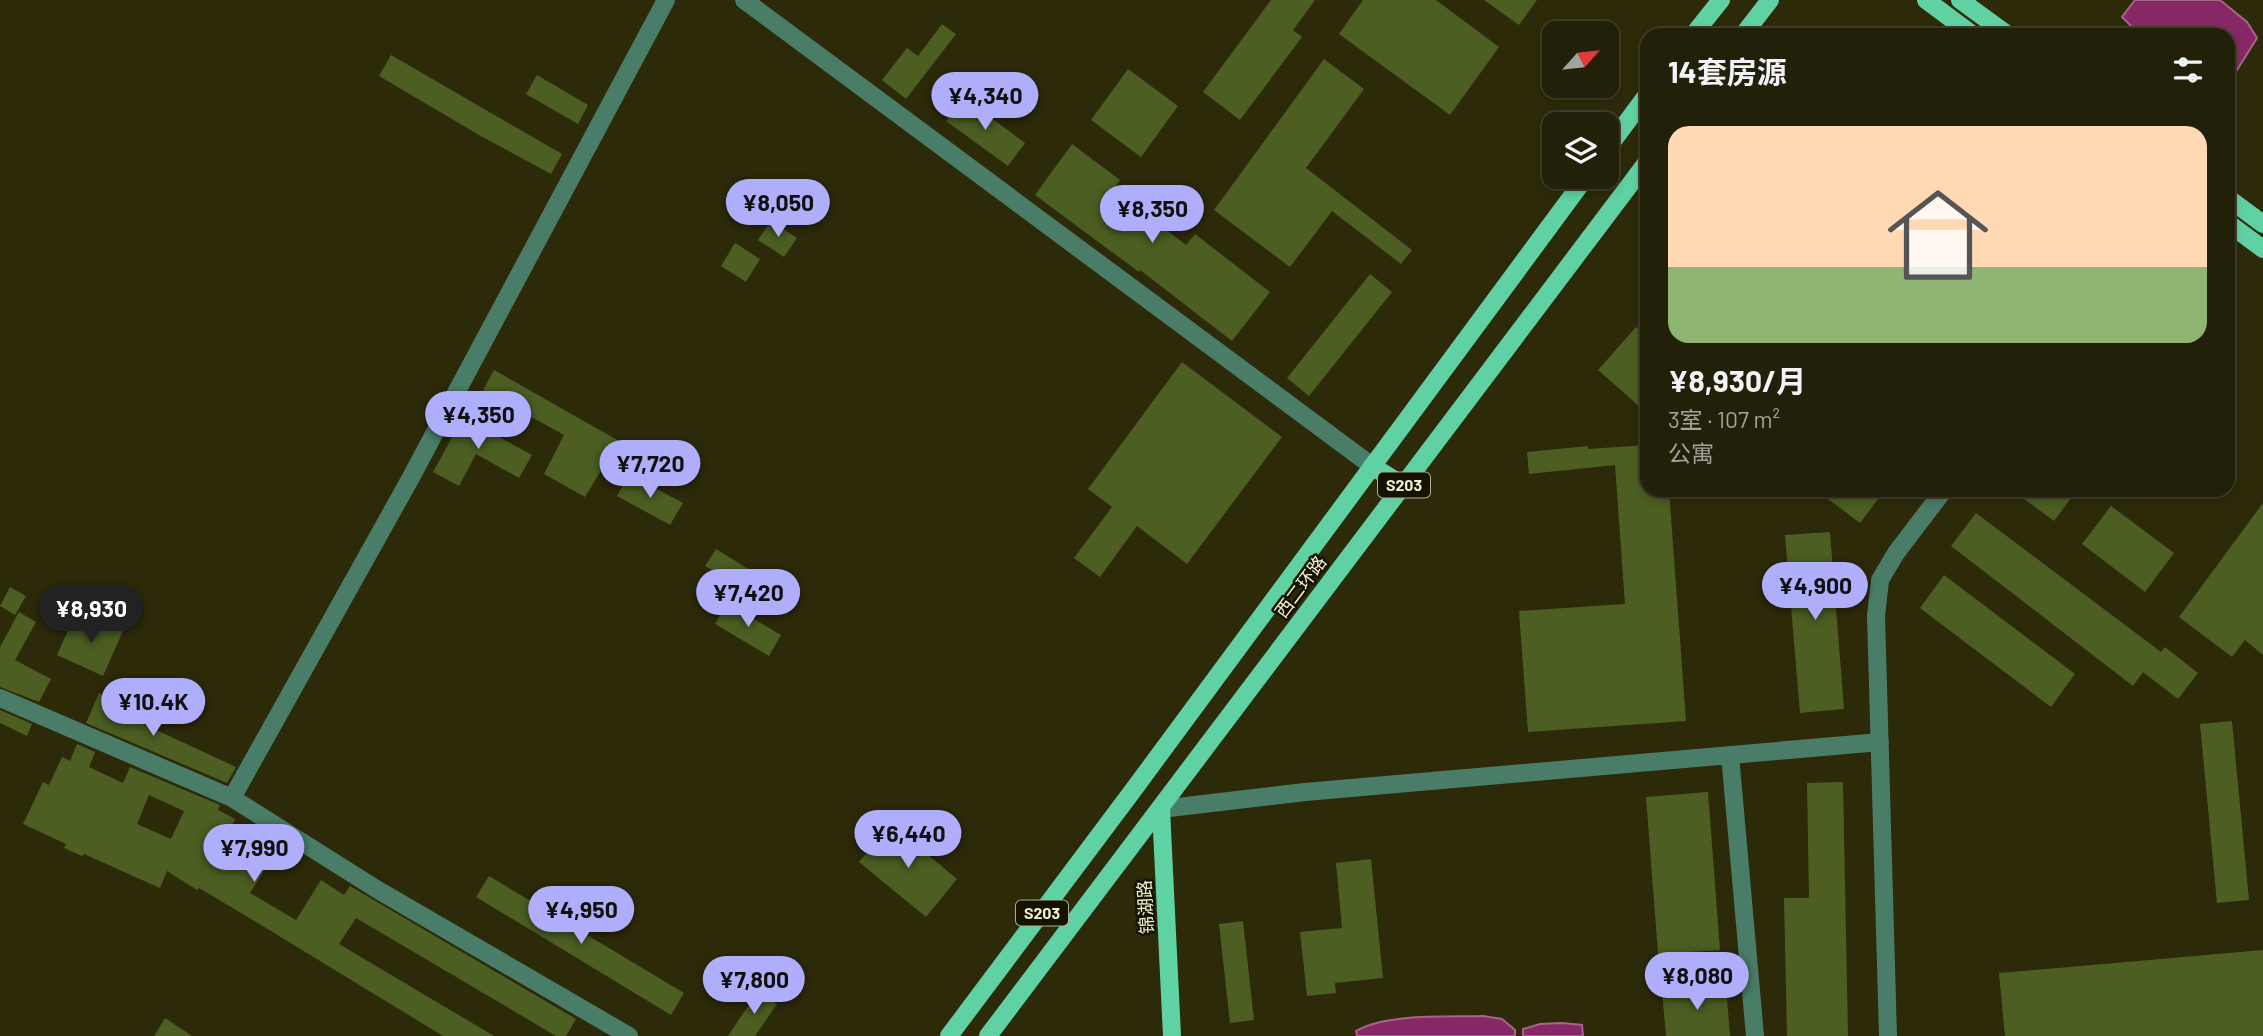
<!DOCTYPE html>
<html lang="zh">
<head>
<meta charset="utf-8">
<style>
  :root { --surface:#222008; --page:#2a2812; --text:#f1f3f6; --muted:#a2a39c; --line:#3f3e29; --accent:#afaefa }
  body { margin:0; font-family:Barlow,"Noto Sans SC",sans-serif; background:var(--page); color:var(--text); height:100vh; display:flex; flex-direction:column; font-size:26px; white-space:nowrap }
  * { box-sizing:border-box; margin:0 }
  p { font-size:23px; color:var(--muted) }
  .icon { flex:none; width:38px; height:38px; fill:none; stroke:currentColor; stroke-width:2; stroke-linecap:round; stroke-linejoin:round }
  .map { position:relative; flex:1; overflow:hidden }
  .details { position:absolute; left:1640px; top:28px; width:595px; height:469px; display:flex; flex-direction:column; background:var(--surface); border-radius:21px; box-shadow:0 4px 10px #0003,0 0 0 2px var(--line) }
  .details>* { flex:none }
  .needle { width:46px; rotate:63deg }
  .buttons { position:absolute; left:1542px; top:21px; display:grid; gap:14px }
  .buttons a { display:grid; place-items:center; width:77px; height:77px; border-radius:14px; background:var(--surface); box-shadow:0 4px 10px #0003,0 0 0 2px var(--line); font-size:35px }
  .price { position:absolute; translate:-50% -60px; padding:0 16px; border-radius:24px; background:var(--accent); color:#111; font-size:23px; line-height:46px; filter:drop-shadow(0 2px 4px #0008) }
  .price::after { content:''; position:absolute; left:50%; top:42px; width:21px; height:16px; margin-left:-10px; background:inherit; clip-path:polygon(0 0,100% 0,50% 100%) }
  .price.selected { background:#222; color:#fff }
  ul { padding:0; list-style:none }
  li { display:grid; align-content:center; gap:14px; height:371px; padding:0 28px }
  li+li { border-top:2px solid var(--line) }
  li span { display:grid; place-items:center; height:217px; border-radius:21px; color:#555 }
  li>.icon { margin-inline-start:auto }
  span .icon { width:126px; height:126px; fill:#fffc; stroke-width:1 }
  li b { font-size:30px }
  h2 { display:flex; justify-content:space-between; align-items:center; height:84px; padding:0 28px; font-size:30px }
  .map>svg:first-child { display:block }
  .water { fill:#862866; stroke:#a66486; stroke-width:2 }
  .building { fill:#4c5e22; fill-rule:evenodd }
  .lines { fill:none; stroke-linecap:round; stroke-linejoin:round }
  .minor { stroke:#4a7d67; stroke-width:18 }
  .major { stroke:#60d1a3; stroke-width:18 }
  .labels { text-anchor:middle; stroke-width:5; stroke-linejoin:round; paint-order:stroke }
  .shield { fill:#151300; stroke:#b0ae92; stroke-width:2 }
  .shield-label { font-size:16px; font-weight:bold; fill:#f2f0d1 }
  .street-label { font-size:18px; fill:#f2f0d1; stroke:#151300 }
</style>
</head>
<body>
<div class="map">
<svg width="2263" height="1036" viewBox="0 0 2263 1036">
  <rect width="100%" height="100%" fill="#2d2a0a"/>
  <!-- water -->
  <path class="water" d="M2135,0H2220L2247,22L2257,38L2237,70L2228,79V35H2149L2133,28L2122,17Z
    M1483,1016L1502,1019L1515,1030V1036H1357L1356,1031C1387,1013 1447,1017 1483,1016Z
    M1562,1023L1582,1025L1583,1036H1523V1029L1540,1024Z"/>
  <!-- building -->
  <path class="building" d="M1271,0H1315L1293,30L1302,37L1240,120L1203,92Z
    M1363,0H1436L1499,47L1450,115L1339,34Z
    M1484,0H1537L1519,25Z
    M942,24L956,34L906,99L882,80L907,48L918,56Z
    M391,55L562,154L551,174L479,135L379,76Z
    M1324,59L1364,89L1306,168L1412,250L1401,264L1332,211L1290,267L1214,210Z
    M1128,69L1178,106L1141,157L1091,120Z
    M537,75L588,105L578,124L526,94Z
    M963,97L1025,143L1008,166L946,121Z
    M1072,144L1120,180L1114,189L1186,245L1195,234L1270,292L1232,341L1140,270L1139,272L1035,195Z
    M771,221L797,238L784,257L758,240Z
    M735,243L760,259L746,282L721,266Z
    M1370,274L1392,292L1309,396L1287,378Z
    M1636,327L1647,336V413L1598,370Z
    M1182,362L1282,437L1187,564L1137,526L1100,577L1074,558L1112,507L1088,489Z
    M494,370L619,441L585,497L544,474L564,435L483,390Z
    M460,410L488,426L486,430L532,455L519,478L476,454L459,486L433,472L455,432L450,429Z
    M1647,445V490H1669L1686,721L1528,732L1519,611L1625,604L1615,465L1529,474L1527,452L1588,446V449Z
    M629,474L683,503L670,525L617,496Z
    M1816,490H1885L1860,523Z
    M2012,490H2077L2054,521Z
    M2263,503V655L2245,640L2232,657L2179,617Z
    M2111,506L2174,553L2145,592L2082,544Z
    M1976,513L2161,652L2165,647L2198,673L2178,699L2143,672L2133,686L1951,546Z
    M1830,532L1844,709L1800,713L1785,535Z
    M716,549L750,570L740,587L705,566Z
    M1944,575L2075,674L2051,707L1920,608Z
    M10,587L26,596L15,615L0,606Z
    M727,603L781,635L769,656L715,624Z
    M19,612L36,622L15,660L51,679L39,702L0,687V647Z
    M74,617L102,631L106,621L124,629L103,676L57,655Z
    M99,693L143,714L139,722L236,767L227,783L86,723Z
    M0,710L32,724L27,736L0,723Z
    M2232,721L2249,900L2217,903L2200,724Z
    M77,744L95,752L89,767L123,783L130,767L220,805L218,810L235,819L231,827L256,843L263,831L282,843L250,893L296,920L321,880L344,895L350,886L576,1019L566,1036H556L356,918L339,944L494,1036H443L261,925L199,888L197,890L167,871L160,888L84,854L82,856L64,848L66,844L23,824L43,782L49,785L62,757L70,761ZM149,795L184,811L171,839L137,824Z
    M1843,782L1848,1036H1787L1784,898H1809L1807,783Z
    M1708,792L1720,950L1658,954L1646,797Z
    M891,824L957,879L926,917L859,862Z
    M1371,859L1383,978L1335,983L1336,993L1307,996L1300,932L1342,928L1336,863Z
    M489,876L684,993L671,1015L476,897Z
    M1243,921L1254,1020L1230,1023L1219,924Z
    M2263,950V1036H2005L1999,973Z
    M1726,986L1730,1036H1666L1662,991Z
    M758,991L777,1004L755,1036H728Z
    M165,1018L192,1036H154Z"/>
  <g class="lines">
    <!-- minor -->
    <path class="minor" d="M744,0L1372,466
      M0,698L232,798L378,890L629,1036
      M1730,755L1755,1036
      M232,798L409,481L666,0
      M1161,809L1305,792L1880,742
      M1888,1036L1876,616L1880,580L1896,553L1944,490"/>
    <!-- major -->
    <path class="major" d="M1926,0L1973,35
      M1960,0L2008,35
      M1693,35L1721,0
      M1743,35L1770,0
      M1606,150L1647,95
      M2228,198L2263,224
      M2228,223L2263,249
      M1372,466L1404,486
      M1161,809L1172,1036
      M949,1036L1134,789L1586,177
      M988,1036L1647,162"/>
  </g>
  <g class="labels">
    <!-- shield labels -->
    <g class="shield">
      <rect x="1378" y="472.5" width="52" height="25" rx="5"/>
      <rect x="1016" y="900.5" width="52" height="25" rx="5"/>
    </g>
    <g class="shield-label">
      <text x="1404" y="491">S203</text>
      <text x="1042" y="919">S203</text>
    </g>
    <!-- street labels -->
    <g class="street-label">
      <text transform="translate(1301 587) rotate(-53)" y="6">西二环路</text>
      <text transform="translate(1146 907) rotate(-93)" y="6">锦湖路</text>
    </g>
  </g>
</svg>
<div class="buttons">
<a><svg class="needle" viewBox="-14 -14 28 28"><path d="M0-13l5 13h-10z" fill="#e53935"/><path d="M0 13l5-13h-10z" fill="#a2a39c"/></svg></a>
<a><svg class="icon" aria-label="layers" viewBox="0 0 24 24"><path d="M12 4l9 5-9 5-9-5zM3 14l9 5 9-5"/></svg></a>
</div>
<b class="price" style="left:985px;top:132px">¥4,340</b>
<b class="price" style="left:778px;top:239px">¥8,050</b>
<b class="price" style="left:1152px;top:245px">¥8,350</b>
<b class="price" style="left:478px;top:451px">¥4,350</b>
<b class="price" style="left:650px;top:500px">¥7,720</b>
<b class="price" style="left:1815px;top:622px">¥4,900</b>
<b class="price" style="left:748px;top:629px">¥7,420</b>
<b class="price selected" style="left:91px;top:645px">¥8,930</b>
<b class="price" style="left:153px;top:738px">¥10.4K</b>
<b class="price" style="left:908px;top:870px">¥6,440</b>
<b class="price" style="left:254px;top:884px">¥7,990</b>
<b class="price" style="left:581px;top:946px">¥4,950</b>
<b class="price" style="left:1697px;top:1012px">¥8,080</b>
<b class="price" style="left:754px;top:1016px">¥7,800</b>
<section class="details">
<h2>14套房源<svg class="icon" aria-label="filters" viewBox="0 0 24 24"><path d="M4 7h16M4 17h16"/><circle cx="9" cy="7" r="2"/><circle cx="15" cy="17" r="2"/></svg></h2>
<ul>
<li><span style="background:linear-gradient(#ffd9b3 65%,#8fb573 0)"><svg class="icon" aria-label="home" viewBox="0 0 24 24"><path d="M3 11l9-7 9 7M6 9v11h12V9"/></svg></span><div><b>¥8,930/月</b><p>3室 · 107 m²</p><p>公寓</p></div></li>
</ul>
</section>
</div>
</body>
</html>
